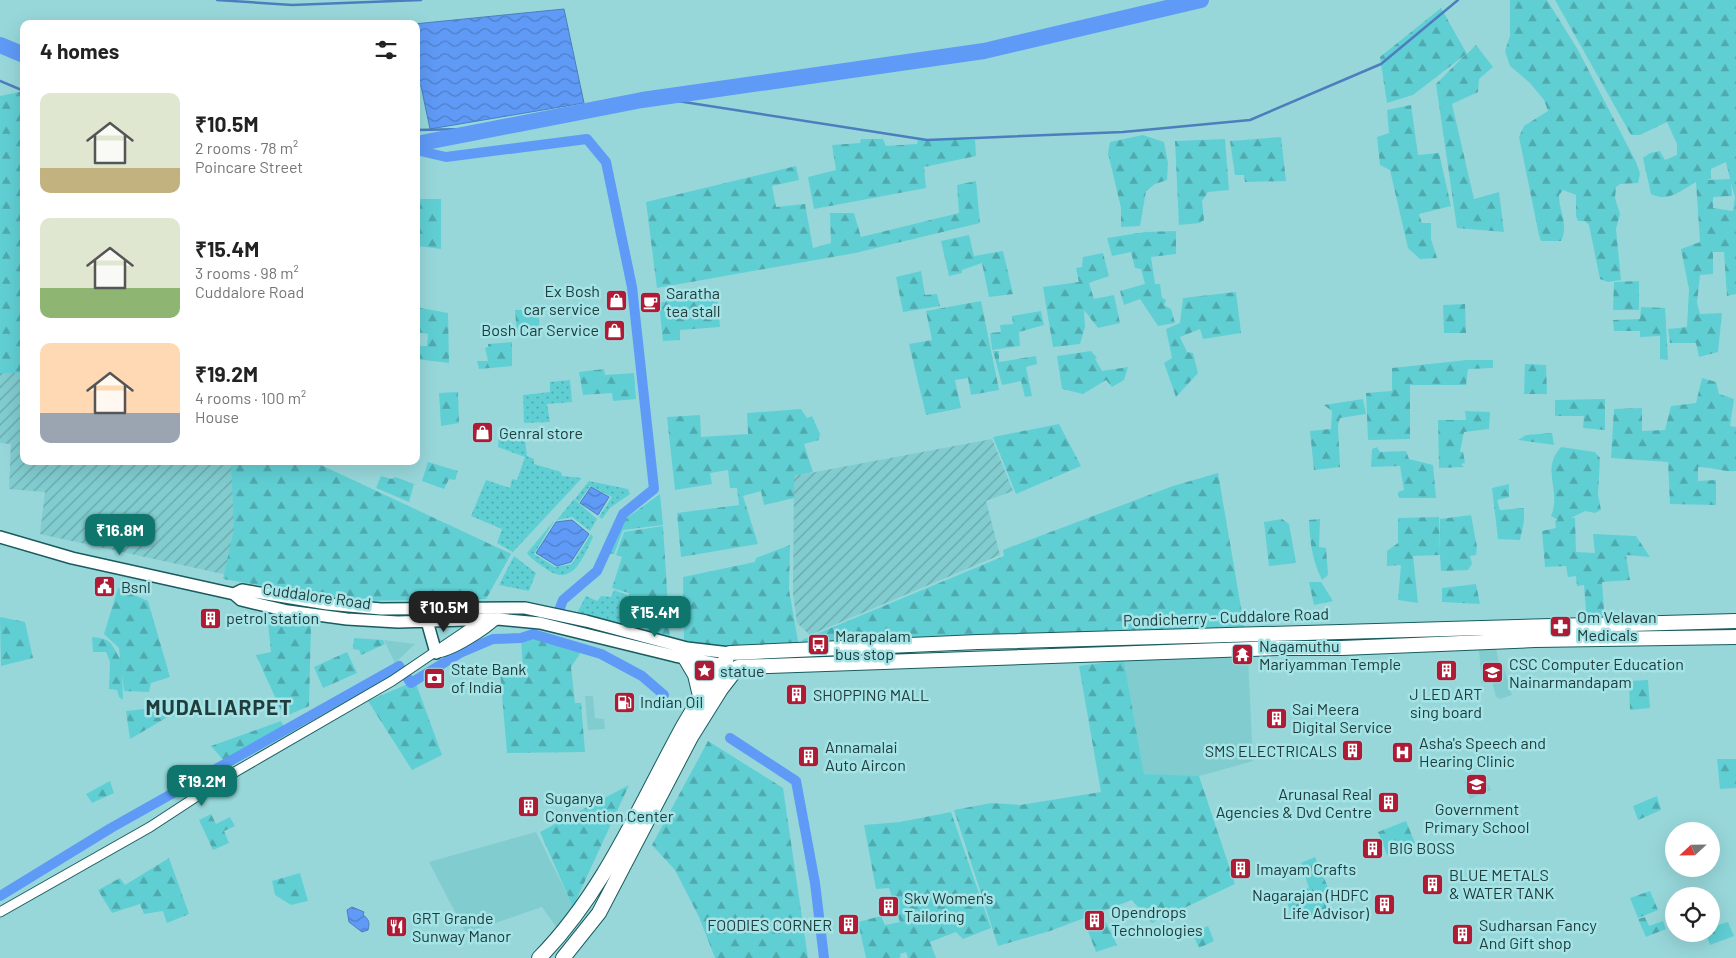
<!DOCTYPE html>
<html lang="en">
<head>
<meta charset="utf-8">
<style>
  :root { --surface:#fff; --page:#f2f2f2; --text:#222; --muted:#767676; --accent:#0f766e }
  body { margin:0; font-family:Barlow,sans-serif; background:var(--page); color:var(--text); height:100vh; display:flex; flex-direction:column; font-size:19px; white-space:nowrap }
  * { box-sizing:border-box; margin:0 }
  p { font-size:16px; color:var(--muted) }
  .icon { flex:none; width:28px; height:28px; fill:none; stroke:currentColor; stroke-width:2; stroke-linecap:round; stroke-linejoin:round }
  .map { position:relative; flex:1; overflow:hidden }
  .sheet { position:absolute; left:20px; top:20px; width:400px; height:445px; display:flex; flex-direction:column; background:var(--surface); border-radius:10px; box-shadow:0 5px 20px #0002 }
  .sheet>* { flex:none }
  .needle { width:32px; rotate:248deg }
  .tools { position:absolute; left:1665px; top:822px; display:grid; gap:10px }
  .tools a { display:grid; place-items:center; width:55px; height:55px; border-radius:50%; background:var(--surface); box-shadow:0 5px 20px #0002; font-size:25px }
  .price { position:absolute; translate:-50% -42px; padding:0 11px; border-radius:10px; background:var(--accent); color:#fff; font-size:16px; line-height:32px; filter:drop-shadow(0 1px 2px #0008) }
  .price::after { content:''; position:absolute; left:50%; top:30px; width:15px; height:11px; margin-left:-8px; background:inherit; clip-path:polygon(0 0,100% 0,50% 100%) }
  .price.current { background:#222; color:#fff }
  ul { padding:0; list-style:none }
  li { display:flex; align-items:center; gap:15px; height:125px; padding:0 20px }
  li span { display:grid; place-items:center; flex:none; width:140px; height:100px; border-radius:10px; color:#555 }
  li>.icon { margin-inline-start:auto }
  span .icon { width:60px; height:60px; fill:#fffc; stroke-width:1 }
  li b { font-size:21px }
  h2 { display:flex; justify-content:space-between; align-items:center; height:60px; padding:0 20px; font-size:21px }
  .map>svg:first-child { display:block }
  .built { fill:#81cccf }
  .industrial { fill:url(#industrial-furrows) }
  .grass { fill:url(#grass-dots) }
  .forest { fill:url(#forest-firs); fill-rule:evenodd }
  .water { fill:url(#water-waves); stroke:#4c7ebe }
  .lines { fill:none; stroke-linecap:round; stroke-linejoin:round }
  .stream { stroke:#4c7ebe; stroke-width:2.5 }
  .canal { stroke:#5f9af6; stroke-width:10 }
  .river { stroke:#5f9af6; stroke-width:16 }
  .minor-casing { stroke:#185c5e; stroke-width:11 }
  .major-casing { stroke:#185c5e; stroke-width:14 }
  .highway-casing { stroke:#185c5e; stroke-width:16 }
  .minor { stroke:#fff; stroke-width:9 }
  .major { stroke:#fff; stroke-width:11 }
  .highway { stroke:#fff; stroke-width:14 }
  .labels { text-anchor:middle; stroke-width:5; stroke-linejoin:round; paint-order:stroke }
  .poi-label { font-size:16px; fill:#213c3d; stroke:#a4e4e7; text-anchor:start }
  .street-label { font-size:16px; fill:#213c3d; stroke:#a4e4e7 }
  .district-label { font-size:21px; font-weight:bold; letter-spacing:1px; fill:#213c3d; stroke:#a4e4e7 }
</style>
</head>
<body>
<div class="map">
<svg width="1736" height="958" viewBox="0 0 1736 958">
  <defs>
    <pattern id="industrial-furrows" width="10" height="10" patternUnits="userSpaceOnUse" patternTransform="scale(1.25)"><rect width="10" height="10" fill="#81cccf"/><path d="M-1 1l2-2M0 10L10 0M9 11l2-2" fill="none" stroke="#69a7a9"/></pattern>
    <pattern id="grass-dots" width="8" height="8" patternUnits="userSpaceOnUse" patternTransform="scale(1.25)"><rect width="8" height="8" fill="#60cfd4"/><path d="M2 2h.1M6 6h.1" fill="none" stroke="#4fa9ad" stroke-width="1.8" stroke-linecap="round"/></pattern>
    <pattern id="forest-firs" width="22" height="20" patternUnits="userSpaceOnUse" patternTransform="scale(1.25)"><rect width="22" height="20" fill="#60cfd4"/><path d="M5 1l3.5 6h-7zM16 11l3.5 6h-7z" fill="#4fa9ad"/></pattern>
    <pattern id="water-waves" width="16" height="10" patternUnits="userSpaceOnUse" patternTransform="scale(1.25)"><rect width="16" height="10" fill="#5f9af6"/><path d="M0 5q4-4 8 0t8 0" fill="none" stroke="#4e7fc8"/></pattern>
  </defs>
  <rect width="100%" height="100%" fill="#97d7da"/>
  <!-- built -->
  <path class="built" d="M384,640L415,644L395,663Z
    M1496,647L1499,664L1503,665L1512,695L1500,699L1496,697L1492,681L1482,683L1479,650Z
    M1228,653L1229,658L1248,657L1253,761L1196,777L1144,774L1124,660Z
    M585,696H593L595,718L604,719L605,729L588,730Z
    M1484,776L1491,790L1470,799L1464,781Z
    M536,832L576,912L559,931L542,907L466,933L429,862Z"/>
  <!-- industrial -->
  <path class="industrial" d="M0,110L24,115V461H312L511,554L486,599L269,584L40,534L45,492L9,489L11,444L0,443Z
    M992,439L1013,491L986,501L1000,555L810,635L797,623L793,594L794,476Z"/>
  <!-- grass -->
  <path class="grass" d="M570,380L572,402L547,404L550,422L524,423L523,395L550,392V382Z
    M524,432L527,456L534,459V464L561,472L562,476L582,478L513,552L497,543L502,529L471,516L486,480L510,488L512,479L517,480L525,457L498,447L499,434Z
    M589,481L628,489L630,494L610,508L602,519L599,517L612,497L590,486L579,502L575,499Z
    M574,499L597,519L590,531L572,517L557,520Z
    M554,521L534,554L555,567L572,564L591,534L593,537C583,558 572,589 545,568C539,564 531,559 527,553Z
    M514,556L536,573L529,591L499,585Z
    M614,590L627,595L621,627L576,615L586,596L597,601L601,596L611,597Z"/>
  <!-- forest -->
  <path class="forest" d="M1510,0H1547L1578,50L1636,162L1640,174L1638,183L1620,184L1616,187L1615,198L1620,214L1616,229L1621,280L1608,282L1600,279L1589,225L1585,221H1578L1576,216V195L1563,190L1559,195C1559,211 1569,225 1561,241H1541L1539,235L1519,137L1524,126L1548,111L1544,100L1530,83L1510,66L1505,51L1510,36Z
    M1555,0H1736V294L1727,296L1724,252H1713V274L1700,275L1697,303L1700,314L1722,313L1718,352L1699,357L1696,343H1670L1668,329L1687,327L1689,289L1681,249L1700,242L1696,182C1681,190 1669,203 1651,194L1643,158L1650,153L1660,151L1665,160L1677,155V144L1667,122L1640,135H1631ZM1726,162L1730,179L1708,180L1711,178V169ZM1731,183L1735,197L1733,211L1713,208V197L1732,196Z
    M1441,8L1467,54L1476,45L1493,67L1479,79L1478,92L1452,104L1474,199L1499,192L1504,232L1457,228L1436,84L1466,54L1413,95L1387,103L1380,57Z
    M24,91V373H0V96Z
    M1411,105L1418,155L1439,153L1451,206L1419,214L1422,223H1431V239L1437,258L1420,259L1408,248L1390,170L1380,165L1377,137L1389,133L1387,110Z
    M1143,135L1164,142L1168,163L1167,180L1155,184L1146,191L1140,226L1121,227V208L1108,153L1110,142Z
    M1281,137L1286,181L1245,182L1244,175H1235L1230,141Z
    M861,139H883L886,146L917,144L918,140H975L976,156L924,167L926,188L814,209L808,177L836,170L832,145L860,143Z
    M1225,139L1229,190L1208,192L1202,201L1204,220L1200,223L1179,225L1175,141Z
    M796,166L799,180L772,186L776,207L805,204L813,248L831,243L830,213H854L861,237L959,213L957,185L976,181L980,223L855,253L657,288L646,202Z
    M419,199H441V249L418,246Z
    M1176,231V254L1151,257L1155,284H1160L1162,298L1166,300L1164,305L1171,309L1175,323L1158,326L1140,299L1124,305L1120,291L1145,284L1141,269L1135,268L1131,252L1112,256L1107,238L1145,232Z
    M969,235L974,256L1003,251L1013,294L989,297L982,263L962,270V273L949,276L941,241Z
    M1103,253L1109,276L1089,283L1094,299L1114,295L1120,323L1098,328L1084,310L1085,327L1080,344L1053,347L1043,287L1079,282L1076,268L1082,267L1083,257Z
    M921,271L925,295L937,294L940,306L903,312L896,277Z
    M1639,281V310H1613L1614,282Z
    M717,291L720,327L680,330V340L663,341L659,303Z
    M1236,292L1241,333L1203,339L1200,329L1180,337L1187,352L1193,353L1198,373L1176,397L1164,363L1172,358L1166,329L1180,323L1183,298Z
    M981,301L999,390L971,395L968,378L955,380L961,408L926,415L909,344L932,340L926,311Z
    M1465,304L1466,333H1444L1443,305Z
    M416,307L448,313L449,363L416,359V346H427L428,334L416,332Z
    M1641,307L1665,308L1668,360L1660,359V336L1640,337V331H1614L1613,320L1640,319Z
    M515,310H538L540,333L517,335Z
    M1041,311L1044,325L1019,332L1020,346L992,350L990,333L1001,332L1000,325L1013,324L1012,316Z
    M512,342V366L479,369L477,361H488L485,348L488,347V344Z
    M993,351H999V362L1036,356L1037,364L1026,367L1032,396L1025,397L1021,381L1002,385Z
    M1091,351L1097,358L1095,359L1102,371L1128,367L1124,380L1112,387L1106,380L1083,394L1062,389L1057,356Z
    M1467,360H1493V368L1468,369L1466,385H1410V439L1368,440L1366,393L1392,391V368Z
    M1525,364L1546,365L1547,394H1524Z
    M604,369L605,375L634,373L636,399L613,401L612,393L583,395L579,372Z
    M1702,378L1716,382L1719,394L1734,399L1730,426L1736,427V471C1722,472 1712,467 1698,467V481L1716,480V505L1670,504L1668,462L1611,458L1614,409L1642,408V431L1665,430L1671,406L1696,403Z
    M458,392L459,423L441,426L439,393Z
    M1363,399L1366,414L1340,418L1338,425L1340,467L1314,470L1310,431L1331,429L1332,411L1324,405Z
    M1605,399V430L1583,428L1584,416H1555V400Z
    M801,409L807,418L812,416L820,434L819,440L804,444L813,472L794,476V498L764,505L761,491L743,496L758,544L681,557L677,513L739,505L737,488H730L728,470L710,473L712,484L675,490L667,417L700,415L701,437L748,434L747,413Z
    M1465,411L1490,412L1489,429L1464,432L1460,452H1463L1465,463L1461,464L1464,467L1439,468L1438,420H1466Z
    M1059,424L1081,466L1016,494L993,437Z
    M1552,433L1554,445L1518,440L1526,435Z
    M1377,447L1380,452L1406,451L1409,459L1433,465L1436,498H1399L1398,492L1404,490L1400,466L1371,467L1372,449Z
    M1561,447L1595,452L1600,458L1598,495L1601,510L1595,513L1585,511L1571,518H1575L1576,552L1595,553L1593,534L1636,536L1650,557L1626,555L1630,580L1602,582L1605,623L1587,624L1584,585L1577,586L1576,576L1568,577L1566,566L1545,567L1542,531L1556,528L1555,521L1558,520L1551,516C1562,491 1540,469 1561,447Z
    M231,461H312L511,554L486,599L354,601L223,579L234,529Z
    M428,462L458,471L455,480L449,479L444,489L422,481Z
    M1218,473L1245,631L1207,628L804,647L802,640L1004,556L1003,550L1173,486Z
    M381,476L392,479L395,477L414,484L409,502L376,488Z
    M1509,484V497L1497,500L1500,510L1524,508V521L1520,540L1498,539L1492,488Z
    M660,494L663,525L623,530L614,554L607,553L620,523Z
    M1471,515L1477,547L1476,555L1470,556L1472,564L1468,570L1441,571L1440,555L1413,556L1418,603L1398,600L1401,565L1387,566V551L1398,543V518L1439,517L1440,551V519Z
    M1282,519L1289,524L1296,563L1269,566L1264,522Z
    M1320,519L1319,547L1326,548L1328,575L1322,580C1312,560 1310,542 1309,520Z
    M663,526L670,639L646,632L647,597L628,599L629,593L612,588L622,557L616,555L624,532Z
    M790,545L789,590L799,647L741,650L684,641L683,577L755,562L756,558Z
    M1309,582H1321L1333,601L1314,605Z
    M1476,584L1480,604L1442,602V588Z
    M118,588L148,601L170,677L151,683L149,692L124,691L122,674L123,700L119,697L117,690L109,689L110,662L106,652H93L92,637C112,639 111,643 120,659L119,648L104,634Z
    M0,617L25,622L33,658L1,666Z
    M268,622L311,623L309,706L284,717L256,655L271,652Z
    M533,634L583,649L571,667L575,703H581L585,752L507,753L500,672L523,671L521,638Z
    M354,638L383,640L385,644L361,655L359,650L353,649Z
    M347,652L357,673L323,688L314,667Z
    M1124,660L1144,774L1199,776L1235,884L1152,923L1132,900L1050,931L998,946L954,810L991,803L1020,805L1101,792L1079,666Z
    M1648,680L1650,708L1630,710L1629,681Z
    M415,681L442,755L412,770L368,701Z
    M180,705L182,715L166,718L130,739L126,711Z
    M281,721L285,728L225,762L211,746Z
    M708,741L783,788L808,958H715L699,917L675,870L652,845Z
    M1717,759H1736V788L1720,789Z
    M110,781L114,793L92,803L86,794Z
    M629,785L573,907L540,832Z
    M1657,796L1661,810L1638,820L1633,806Z
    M951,812L991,928L963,939L956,932L930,942L936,958H908L906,952L900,954L901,957L898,958H866L858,922L881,916L885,925L900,922L889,888L876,889L864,825L900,822Z
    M211,814L216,824L230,817L235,826L224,831L229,843L213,850L199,820Z
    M1406,821L1415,843L1387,855L1378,832Z
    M1315,857L1329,890L1321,893L1327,909L1295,921L1284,896L1309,888L1301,863Z
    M169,858L189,914L167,923L163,911L144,914L140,904L112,913L98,890L120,878L125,885Z
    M300,873L308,901L291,905L275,895L272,881Z
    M1650,891L1658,910L1638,918L1630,898Z
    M1645,917L1649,926L1663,921L1666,929L1646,937L1638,919Z
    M1106,922L1117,945L1096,952L1088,931Z
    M1728,922L1734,936L1710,945L1706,934H1711V927Z
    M1208,926L1214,941L1199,948L1192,932Z"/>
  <!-- water -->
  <path class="water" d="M564,9L584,103L430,129L421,86H416V24H414Z
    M591,487L609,497L598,515L580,503Z
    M572,520L589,534L571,562L557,566L536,553L556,522Z
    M352,907L364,912L363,915C369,919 370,923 368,930L362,932L349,922L347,910Z"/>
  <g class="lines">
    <!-- stream -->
    <path class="stream" d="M217,0L292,5L421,0
      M0,81L24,91
      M416,130L466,129L639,95L927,140L1123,132L1250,120L1381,64L1458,0"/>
    <!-- canal -->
    <path class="canal" d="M416,150L446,157L587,139L606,162L632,287L654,489L623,514L597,571L563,600L555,621
      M730,738L796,781L815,883L824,958
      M0,896L111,828L399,666L411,683L460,653L493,639L521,638L533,634L601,654L642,676L664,695"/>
    <!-- river -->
    <path class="river" d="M0,45L24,55
      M416,144L642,100L984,51L1201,0"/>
    <defs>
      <path id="minor" d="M436,653C451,653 487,629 498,618
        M0,912L150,827L228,776L392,681L485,618"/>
      <path id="major" d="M0,537L72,558L234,594L241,600L288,611L347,619L398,622L498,619L540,623L675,656L730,666
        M234,594L242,590L327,604L381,609L525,608L586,621L687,648L730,653
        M427,621L436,653"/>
      <path id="highway" d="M685,658L695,675L700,696
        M539,958C603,893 638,809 681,730C696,703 713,679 730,653L978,642L1736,621
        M563,958L599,913L691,737L721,689L738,667L1279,648H1342L1535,640L1736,637"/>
    </defs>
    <!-- minor casing -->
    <use href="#minor" class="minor-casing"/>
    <!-- major casing -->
    <use href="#major" class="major-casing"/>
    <!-- highway casing -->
    <use href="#highway" class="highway-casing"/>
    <!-- minor -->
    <use href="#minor" class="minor"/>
    <!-- major -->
    <use href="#major" class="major"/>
    <!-- highway -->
    <use href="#highway" class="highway"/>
  </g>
  <!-- icons -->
  <defs>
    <symbol id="shop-square" viewBox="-11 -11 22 22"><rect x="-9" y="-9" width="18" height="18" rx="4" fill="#af1b34" stroke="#a4e4e7"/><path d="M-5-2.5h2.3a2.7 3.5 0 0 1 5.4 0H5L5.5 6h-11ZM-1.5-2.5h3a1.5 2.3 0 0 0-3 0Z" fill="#fff"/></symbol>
    <symbol id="cafe-square" viewBox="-11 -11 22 22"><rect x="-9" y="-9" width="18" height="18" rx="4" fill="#af1b34" stroke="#a4e4e7"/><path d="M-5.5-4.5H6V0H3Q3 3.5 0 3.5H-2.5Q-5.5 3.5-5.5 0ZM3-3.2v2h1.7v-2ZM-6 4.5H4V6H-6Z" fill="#fff"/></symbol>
    <symbol id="civic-square" viewBox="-11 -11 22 22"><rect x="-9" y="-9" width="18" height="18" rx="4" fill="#af1b34" stroke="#a4e4e7"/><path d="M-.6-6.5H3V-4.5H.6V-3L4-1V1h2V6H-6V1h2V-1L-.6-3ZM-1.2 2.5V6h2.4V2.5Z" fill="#fff"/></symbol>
    <symbol id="building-square" viewBox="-11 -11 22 22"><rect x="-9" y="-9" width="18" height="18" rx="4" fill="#af1b34" stroke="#a4e4e7"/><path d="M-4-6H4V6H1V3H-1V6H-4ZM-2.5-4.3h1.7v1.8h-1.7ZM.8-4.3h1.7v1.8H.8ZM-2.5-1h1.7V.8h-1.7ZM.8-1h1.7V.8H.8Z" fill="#fff"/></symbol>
    <symbol id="pharmacy-square" viewBox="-11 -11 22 22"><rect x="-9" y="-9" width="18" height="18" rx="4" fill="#af1b34" stroke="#a4e4e7"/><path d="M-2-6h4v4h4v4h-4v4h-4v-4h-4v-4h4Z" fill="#fff"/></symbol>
    <symbol id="bus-square" viewBox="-11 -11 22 22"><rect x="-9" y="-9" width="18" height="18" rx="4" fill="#af1b34" stroke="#a4e4e7"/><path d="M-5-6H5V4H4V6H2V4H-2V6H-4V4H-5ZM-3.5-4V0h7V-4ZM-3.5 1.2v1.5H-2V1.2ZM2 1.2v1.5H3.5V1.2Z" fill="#fff"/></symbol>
    <symbol id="temple-square" viewBox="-11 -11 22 22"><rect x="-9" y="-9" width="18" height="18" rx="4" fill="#af1b34" stroke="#a4e4e7"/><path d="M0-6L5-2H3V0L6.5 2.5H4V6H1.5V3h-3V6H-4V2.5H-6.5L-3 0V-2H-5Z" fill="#fff"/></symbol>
    <symbol id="sight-square" viewBox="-11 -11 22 22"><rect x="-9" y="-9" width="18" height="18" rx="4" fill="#af1b34" stroke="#a4e4e7"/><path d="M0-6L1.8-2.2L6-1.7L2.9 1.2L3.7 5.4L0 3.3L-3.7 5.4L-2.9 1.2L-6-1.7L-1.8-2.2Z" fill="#fff"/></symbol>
    <symbol id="school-square" viewBox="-11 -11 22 22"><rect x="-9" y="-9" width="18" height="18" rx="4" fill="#af1b34" stroke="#a4e4e7"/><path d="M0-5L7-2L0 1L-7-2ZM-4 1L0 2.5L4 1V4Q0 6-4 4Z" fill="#fff"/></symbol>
    <symbol id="bank-square" viewBox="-11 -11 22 22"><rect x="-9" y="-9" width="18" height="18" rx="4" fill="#af1b34" stroke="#a4e4e7"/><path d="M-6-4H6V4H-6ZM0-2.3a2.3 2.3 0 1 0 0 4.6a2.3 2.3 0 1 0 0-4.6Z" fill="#fff"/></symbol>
    <symbol id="fuel-square" viewBox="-11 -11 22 22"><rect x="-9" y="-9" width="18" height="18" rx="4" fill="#af1b34" stroke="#a4e4e7"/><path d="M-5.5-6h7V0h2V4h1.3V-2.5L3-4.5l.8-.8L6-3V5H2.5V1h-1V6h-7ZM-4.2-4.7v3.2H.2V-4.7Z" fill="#fff"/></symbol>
    <symbol id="hospital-square" viewBox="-11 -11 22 22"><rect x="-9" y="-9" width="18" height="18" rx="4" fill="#af1b34" stroke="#a4e4e7"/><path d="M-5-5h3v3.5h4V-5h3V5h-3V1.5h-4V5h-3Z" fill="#fff"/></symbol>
    <symbol id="restaurant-square" viewBox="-11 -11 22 22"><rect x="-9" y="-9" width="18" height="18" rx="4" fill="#af1b34" stroke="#a4e4e7"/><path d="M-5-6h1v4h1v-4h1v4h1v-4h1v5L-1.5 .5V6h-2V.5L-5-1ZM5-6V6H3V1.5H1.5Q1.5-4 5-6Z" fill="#fff"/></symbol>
  </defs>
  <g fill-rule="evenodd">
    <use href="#shop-square" x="604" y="288" width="25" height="25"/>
    <use href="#cafe-square" x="638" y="290" width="25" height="25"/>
    <use href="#shop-square" x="602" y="318" width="25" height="25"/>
    <use href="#shop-square" x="470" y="420" width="25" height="25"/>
    <use href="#civic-square" x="92" y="574" width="25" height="25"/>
    <use href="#building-square" x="198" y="606" width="25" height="25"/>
    <use href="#pharmacy-square" x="1548" y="614" width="25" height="25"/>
    <use href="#bus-square" x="806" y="632" width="25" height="25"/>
    <use href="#temple-square" x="1230" y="642" width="25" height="25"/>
    <use href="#building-square" x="1434" y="658" width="25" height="25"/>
    <use href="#sight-square" x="692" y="658" width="25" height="25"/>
    <use href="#school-square" x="1480" y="660" width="25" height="25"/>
    <use href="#bank-square" x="422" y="666" width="25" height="25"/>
    <use href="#building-square" x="784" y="682" width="25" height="25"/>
    <use href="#fuel-square" x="612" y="690" width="25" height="25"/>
    <use href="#building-square" x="1264" y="706" width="25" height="25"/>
    <use href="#building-square" x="1340" y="738" width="25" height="25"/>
    <use href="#hospital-square" x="1390" y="740" width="25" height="25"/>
    <use href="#building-square" x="796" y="744" width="25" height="25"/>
    <use href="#school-square" x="1464" y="772" width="25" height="25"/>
    <use href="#building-square" x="1376" y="790" width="25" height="25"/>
    <use href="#building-square" x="516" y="794" width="25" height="25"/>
    <use href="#building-square" x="1360" y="836" width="25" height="25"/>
    <use href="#building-square" x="1228" y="856" width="25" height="25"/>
    <use href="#building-square" x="1420" y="872" width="25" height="25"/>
    <use href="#building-square" x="1372" y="892" width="25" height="25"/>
    <use href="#building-square" x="876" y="894" width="25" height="25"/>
    <use href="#building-square" x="1082" y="908" width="25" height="25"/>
    <use href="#building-square" x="836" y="912" width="25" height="25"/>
    <use href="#restaurant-square" x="384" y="914" width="25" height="25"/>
    <use href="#building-square" x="1450" y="922" width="25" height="25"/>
  </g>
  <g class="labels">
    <!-- poi labels -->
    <g class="poi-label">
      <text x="600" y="297" text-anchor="end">Ex Bosh<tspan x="600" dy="18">car service</tspan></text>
      <text x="666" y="299">Saratha<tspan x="666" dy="18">tea stall</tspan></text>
      <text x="599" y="336" text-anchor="end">Bosh Car Service</text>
      <text x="499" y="439">Genral store</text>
      <text x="121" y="593">Bsnl</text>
      <text x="1577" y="623">Om Velavan<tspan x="1577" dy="18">Medicals</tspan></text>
      <text x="226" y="624">petrol station</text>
      <text x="835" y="642">Marapalam<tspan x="835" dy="18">bus stop</tspan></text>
      <text x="1259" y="652">Nagamuthu<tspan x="1259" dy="18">Mariyamman Temple</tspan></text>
      <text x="1509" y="670">CSC Computer Education<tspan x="1509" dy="18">Nainarmandapam</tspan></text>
      <text x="451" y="675">State Bank<tspan x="451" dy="18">of India</tspan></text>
      <text x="720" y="677">statue</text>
      <text x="1446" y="700" text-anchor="middle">J LED ART<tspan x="1446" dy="18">sing board</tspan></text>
      <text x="813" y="701">SHOPPING MALL</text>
      <text x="640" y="708">Indian Oil</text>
      <text x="1292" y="715">Sai Meera<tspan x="1292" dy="18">Digital Service</tspan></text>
      <text x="1419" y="749">Asha's Speech and<tspan x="1419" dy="18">Hearing Clinic</tspan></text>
      <text x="825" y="753">Annamalai<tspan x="825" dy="18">Auto Aircon</tspan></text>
      <text x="1337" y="757" text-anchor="end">SMS ELECTRICALS</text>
      <text x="1372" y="800" text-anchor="end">Arunasal Real<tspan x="1372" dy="18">Agencies &amp; Dvd Centre</tspan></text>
      <text x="545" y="804">Suganya<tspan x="545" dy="18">Convention Center</tspan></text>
      <text x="1477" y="815" text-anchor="middle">Government<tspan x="1477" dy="18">Primary School</tspan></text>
      <text x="1389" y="854">BIG BOSS</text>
      <text x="1256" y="875">Imayam Crafts</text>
      <text x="1449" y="881">BLUE METALS<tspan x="1449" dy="18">&amp; WATER TANK</tspan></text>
      <text x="1369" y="901" text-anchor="end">Nagarajan (HDFC<tspan x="1369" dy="18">Life Advisor)</tspan></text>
      <text x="904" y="904">Skv Women's<tspan x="904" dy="18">Tailoring</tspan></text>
      <text x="1111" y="918">Opendrops<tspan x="1111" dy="18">Technologies</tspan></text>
      <text x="412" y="924">GRT Grande<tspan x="412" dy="18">Sunway Manor</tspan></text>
      <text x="832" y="931" text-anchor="end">FOODIES CORNER</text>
      <text x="1479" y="931">Sudharsan Fancy<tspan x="1479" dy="18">And Gift shop</tspan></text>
    </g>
    <!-- street labels -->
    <g class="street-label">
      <text transform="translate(317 596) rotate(8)" y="6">Cuddalore Road</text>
      <text transform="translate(1226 617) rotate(-2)" y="6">Pondicherry - Cuddalore Road</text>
    </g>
    <!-- district labels -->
    <g class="district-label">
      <text x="219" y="715">MUDALIARPET</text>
    </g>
  </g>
</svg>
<div class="tools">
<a><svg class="needle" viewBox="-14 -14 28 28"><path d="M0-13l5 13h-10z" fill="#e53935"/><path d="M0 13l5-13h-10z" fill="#767676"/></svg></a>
<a><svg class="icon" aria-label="locate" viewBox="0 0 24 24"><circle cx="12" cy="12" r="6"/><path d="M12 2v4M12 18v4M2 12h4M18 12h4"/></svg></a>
</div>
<b class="price" style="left:120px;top:556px">₹16.8M</b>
<b class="price current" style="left:444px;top:633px">₹10.5M</b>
<b class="price" style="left:655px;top:638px">₹15.4M</b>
<b class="price" style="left:202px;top:807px">₹19.2M</b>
<section class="sheet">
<h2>4 homes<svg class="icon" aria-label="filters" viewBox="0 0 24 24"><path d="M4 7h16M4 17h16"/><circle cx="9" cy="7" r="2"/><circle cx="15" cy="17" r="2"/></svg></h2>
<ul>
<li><span style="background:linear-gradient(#dfe7d0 75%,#c2b280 0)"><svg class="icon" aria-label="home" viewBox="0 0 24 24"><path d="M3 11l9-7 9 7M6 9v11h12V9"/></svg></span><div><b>₹10.5M</b><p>2 rooms · 78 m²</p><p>Poincare Street</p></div></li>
<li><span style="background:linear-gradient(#dfe7d0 70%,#8fb573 0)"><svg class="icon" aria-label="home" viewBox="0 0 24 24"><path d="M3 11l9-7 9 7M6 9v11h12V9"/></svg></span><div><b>₹15.4M</b><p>3 rooms · 98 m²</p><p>Cuddalore Road</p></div></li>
<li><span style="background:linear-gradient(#ffd9b3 70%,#9aa5b1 0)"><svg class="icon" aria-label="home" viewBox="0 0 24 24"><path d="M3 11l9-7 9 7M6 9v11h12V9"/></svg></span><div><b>₹19.2M</b><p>4 rooms · 100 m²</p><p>House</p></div></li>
</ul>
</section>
</div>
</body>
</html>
